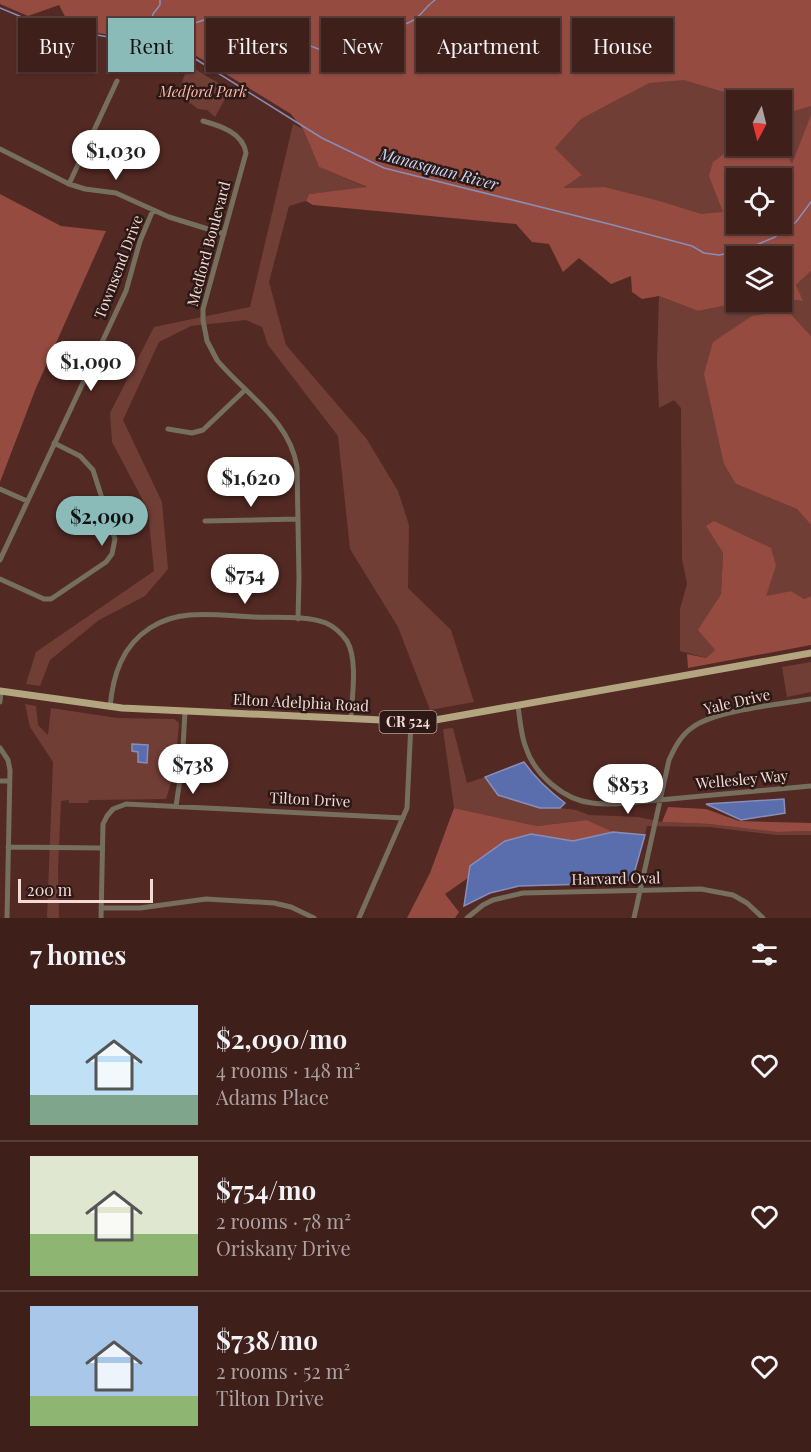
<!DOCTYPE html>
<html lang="en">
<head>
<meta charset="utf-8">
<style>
  :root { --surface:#3e1f1a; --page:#492c27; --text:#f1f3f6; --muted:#ada2a2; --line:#573d39; --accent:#8bbbb9 }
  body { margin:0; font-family:"Playfair Display",serif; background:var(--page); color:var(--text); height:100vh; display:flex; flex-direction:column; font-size:22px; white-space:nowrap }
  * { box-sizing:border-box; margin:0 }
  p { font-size:20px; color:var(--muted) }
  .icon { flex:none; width:33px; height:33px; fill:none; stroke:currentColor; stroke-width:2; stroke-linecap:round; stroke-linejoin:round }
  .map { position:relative; height:918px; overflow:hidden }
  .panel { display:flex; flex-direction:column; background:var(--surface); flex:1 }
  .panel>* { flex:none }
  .guide { position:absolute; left:18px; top:18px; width:776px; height:54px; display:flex; gap:12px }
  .needle { width:39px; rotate:187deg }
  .fabs { position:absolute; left:726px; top:90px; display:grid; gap:12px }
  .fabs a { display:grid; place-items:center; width:66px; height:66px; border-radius:0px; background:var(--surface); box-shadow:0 2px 4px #0004,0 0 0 2px var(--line); font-size:30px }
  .scale { position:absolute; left:18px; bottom:15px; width:135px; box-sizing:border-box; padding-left:6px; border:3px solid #f5d9d4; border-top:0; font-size:16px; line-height:21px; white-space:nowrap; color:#f5d9d4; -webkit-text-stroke:4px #2c1915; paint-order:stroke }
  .price { position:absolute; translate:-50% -51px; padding:0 14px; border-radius:21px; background:#fff; color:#222; font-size:20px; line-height:39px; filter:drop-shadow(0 2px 3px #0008) }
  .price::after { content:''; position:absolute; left:50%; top:36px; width:18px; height:14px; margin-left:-9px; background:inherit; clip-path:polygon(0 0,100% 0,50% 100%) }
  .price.current { background:var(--accent); color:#111 }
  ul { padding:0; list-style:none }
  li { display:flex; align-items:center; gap:18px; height:150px; padding:0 30px }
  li+li { border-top:2px solid var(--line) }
  li span { display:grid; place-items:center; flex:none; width:168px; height:120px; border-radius:0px; color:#555 }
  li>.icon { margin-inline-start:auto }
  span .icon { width:72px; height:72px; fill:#fffc; stroke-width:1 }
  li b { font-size:26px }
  h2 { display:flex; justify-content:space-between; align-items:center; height:72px; padding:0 30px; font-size:26px }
  .tag { padding:0 21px; border-radius:0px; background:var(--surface); box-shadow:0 2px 4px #0004,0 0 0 2px var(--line); font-size:21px; line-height:54px }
  .tag.current { background:var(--accent); color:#111 }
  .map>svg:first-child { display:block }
  .green { fill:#713e36; fill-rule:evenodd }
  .forest { fill:#954b40; fill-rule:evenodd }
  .water { fill:#5a6eae; stroke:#888eb9; stroke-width:1.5 }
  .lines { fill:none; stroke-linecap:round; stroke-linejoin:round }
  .stream { stroke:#888eb9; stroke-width:1.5 }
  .minor { stroke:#766f5d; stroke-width:5 }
  .major { stroke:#b3a580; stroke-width:7 }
  .labels { text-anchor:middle; stroke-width:5; stroke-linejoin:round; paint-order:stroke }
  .shield { fill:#2c1915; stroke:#b99f9b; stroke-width:1.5 }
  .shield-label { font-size:14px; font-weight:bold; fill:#f5d9d4 }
  .park-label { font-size:15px; font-style:italic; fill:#fdbaaf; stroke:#2c1915 }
  .street-label { font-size:15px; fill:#f5d9d4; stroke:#2c1915 }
  .water-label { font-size:16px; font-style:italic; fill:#cad7fc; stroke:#2c1915 }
</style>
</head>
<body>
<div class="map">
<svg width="811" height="918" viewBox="0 0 811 918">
  <rect width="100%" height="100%" fill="#532923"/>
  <!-- green -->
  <path class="green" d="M603,0H811V222L673,266L604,187L562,188L582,175L555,148L581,119L628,94ZM736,100H782V146H736ZM736,178H782V224H736Z
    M188,65L230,90L215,117L207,110L198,109L178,94Z
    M293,124L303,129L319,167L368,188L309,194L306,201L289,206L269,282L286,345L366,438L398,491L409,525L408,588L451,630L474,702L430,710L398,627L350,549L338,436L268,345L262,327L246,320L191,326L159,342L123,420L162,502L168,569L145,596L99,620L50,660L40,686L26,684L36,652L154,571L148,510L112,442L110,413L154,327L250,307Z
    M811,271V336L788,311L736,484L797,509L811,525V596L804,599L791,591L765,597L776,566L706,526L723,553L721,594L699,630L715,650L706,658L680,651V609L687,584L682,559L681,408L674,400L659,408L657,362L659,296L698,311L743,302H782V299L802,301L796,285Z
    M811,662V692L787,697L782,667Z
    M25,704L36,706L38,725L48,735L51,708L117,718L174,719L179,723L175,770L166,799L89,800L88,803H69V800L61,801L58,868L59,918H47L53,762L30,727Z
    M453,728L467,783L485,777L498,795L540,808H560L576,810L589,815L638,817L662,822L709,824L777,832L811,831V835H777L709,827L647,826L645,835L613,832L587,820L537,826L454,808L443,729Z"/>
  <!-- forest -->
  <path class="forest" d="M0,0H811V106L790,112L782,110V100H751L684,80L649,83L581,119L555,148L582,175L563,188L604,187L656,200L701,214L723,212L709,176L713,162L732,148L748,146L782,145L792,164L811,115V271L796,285L803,301L782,299V256H736V302H743L698,311L659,296L642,299L632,292L631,276L611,284L579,258L563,272L549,244L532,242L516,224L313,205L306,201L309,194L367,187L319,167L303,129L291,114L185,49L71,28L59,5L28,16L0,4ZM782,178V224H736V178Z
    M0,194L61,226L106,231L36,388L0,482Z
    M788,311L811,336V525L797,509L736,484L724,464L704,374L713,342L752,316Z
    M714,521L771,548L776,566L766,596L791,591L804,599L811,596V645L688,668L687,654L706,658L715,650L698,630L721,594L723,553L706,526Z
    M668,807L706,809L739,821L811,823V831L777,832L709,824L662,822Z
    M454,808L537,826L587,820L613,832L573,841L531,834L470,866L468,878L445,894L459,912L455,918H407L430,873Z"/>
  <!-- water -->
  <path class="water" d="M132,744L148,745L147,763L138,762V752L132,751Z
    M524,762C536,779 549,791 565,803L560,808H540L498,795L485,777Z
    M784,799L785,813L741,820L706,804Z
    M613,832L645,835L633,877L624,883L519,886L490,893L464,906L470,866L505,841L531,834L573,841Z"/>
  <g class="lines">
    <!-- stream -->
    <path class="stream" d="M0,8L41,25L159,46L189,55L322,138L384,168L613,225L692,246L704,253L719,255L742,251L775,237L796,222L811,202
      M398,26C421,21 420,11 435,0
      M150,27C159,20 169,22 179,18L195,23L207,19L231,31L238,29L251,30L282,51L288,48L295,50L304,44C313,46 318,50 327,51L330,45L335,41L351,40L356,35L395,27
      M146,44L153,14L160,5V0"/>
    <!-- minor -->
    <path class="minor" d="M203,121C221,126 243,133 246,153L203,309V320L207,341L217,360C245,394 290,420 297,467L299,578L298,619
      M0,149L69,184L85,189L116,193L169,217L224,234
      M69,184L117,81
      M168,429L192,433L203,430L245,390
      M0,489L27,501
      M205,521L298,519
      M0,560L126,291L140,241L153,210
      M0,579L44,599H51L106,562L112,554L115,539L93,470L80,456L54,443
      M0,702L1,691
      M518,706C520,720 521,736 526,748C535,775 564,800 592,803C600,804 608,804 616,804L811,786
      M110,707C113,675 122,646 150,628C161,621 176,616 189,615C210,613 232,616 253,617C274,618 307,615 326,623C335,627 342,634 347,641C358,660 352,697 351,718
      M0,748L8,760L10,770L7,918
      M0,781H9
      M176,806L182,766L185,711
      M8,847L102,848
      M101,908H140L206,899L274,903L291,907L314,918
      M101,918L103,824L107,816L113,809L126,804L403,818
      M359,918L407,808L411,722
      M467,918L483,905L493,900L523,893L701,889L733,895L747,903L763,918
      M634,918L669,760C675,747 681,735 693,727C716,710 782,704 811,699"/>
    <!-- major -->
    <path class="major" d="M0,691L122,708L424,722L811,653"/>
  </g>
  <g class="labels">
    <!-- shield labels -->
    <rect class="shield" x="379.5" y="711" width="57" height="22" rx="4.5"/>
    <g class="shield-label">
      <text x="408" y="727">CR 524</text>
    </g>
    <!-- park labels -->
    <g class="park-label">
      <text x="203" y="97">Medford Park</text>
    </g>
    <!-- street labels -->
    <g class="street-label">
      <text transform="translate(209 244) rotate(-75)" y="5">Medford Boulevard</text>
      <text transform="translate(119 267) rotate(-69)" y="5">Townsend Drive</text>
      <text transform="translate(737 702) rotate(-13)" y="5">Yale Drive</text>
      <text transform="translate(301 703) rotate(3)" y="5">Elton Adelphia Road</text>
      <text transform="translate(742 780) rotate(-5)" y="5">Wellesley Way</text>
      <text transform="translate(310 800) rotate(3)" y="5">Tilton Drive</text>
      <text transform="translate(616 879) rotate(-1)" y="5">Harvard Oval</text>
    </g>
    <!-- water labels -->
    <g class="water-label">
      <text transform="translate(439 169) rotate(15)" y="6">Manasquan River</text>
    </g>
  </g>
</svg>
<div class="fabs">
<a><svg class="needle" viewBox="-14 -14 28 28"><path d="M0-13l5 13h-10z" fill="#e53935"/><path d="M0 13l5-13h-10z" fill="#ada2a2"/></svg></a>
<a><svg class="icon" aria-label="locate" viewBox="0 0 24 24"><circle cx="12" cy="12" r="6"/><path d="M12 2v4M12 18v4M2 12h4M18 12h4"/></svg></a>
<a><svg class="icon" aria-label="layers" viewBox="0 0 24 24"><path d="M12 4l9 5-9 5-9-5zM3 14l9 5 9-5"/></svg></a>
</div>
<div class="scale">200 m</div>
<b class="price" style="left:116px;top:181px">$1,030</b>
<b class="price" style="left:91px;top:392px">$1,090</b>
<b class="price" style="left:251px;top:508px">$1,620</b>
<b class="price current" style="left:102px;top:547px">$2,090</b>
<b class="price" style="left:245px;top:605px">$754</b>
<b class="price" style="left:193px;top:795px">$738</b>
<b class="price" style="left:628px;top:815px">$853</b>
<div class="guide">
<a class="tag">Buy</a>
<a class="tag current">Rent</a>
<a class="tag">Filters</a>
<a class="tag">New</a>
<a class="tag">Apartment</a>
<a class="tag">House</a>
</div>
</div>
<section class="panel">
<h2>7 homes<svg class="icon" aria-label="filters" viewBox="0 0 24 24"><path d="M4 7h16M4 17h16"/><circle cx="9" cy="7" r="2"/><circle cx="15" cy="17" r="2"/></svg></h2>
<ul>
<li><span style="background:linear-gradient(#bfe0f5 75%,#7fa58c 0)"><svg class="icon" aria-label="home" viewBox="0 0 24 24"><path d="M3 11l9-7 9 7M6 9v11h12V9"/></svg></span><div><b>$2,090/mo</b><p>4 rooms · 148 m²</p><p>Adams Place</p></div><svg class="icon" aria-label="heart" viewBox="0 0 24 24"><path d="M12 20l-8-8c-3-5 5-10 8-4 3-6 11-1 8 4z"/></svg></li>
<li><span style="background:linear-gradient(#dfe7d0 65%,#8fb573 0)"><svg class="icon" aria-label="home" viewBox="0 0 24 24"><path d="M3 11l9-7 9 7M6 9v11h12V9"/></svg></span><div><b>$754/mo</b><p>2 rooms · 78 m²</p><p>Oriskany Drive</p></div><svg class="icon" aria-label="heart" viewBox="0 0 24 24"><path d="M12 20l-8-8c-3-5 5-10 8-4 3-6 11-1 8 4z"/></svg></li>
<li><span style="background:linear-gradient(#a9c7e8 75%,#8fb573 0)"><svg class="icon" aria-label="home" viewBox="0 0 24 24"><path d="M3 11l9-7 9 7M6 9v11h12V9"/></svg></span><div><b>$738/mo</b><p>2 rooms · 52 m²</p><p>Tilton Drive</p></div><svg class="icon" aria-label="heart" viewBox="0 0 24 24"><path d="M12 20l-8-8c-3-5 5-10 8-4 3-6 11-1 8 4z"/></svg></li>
</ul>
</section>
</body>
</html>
